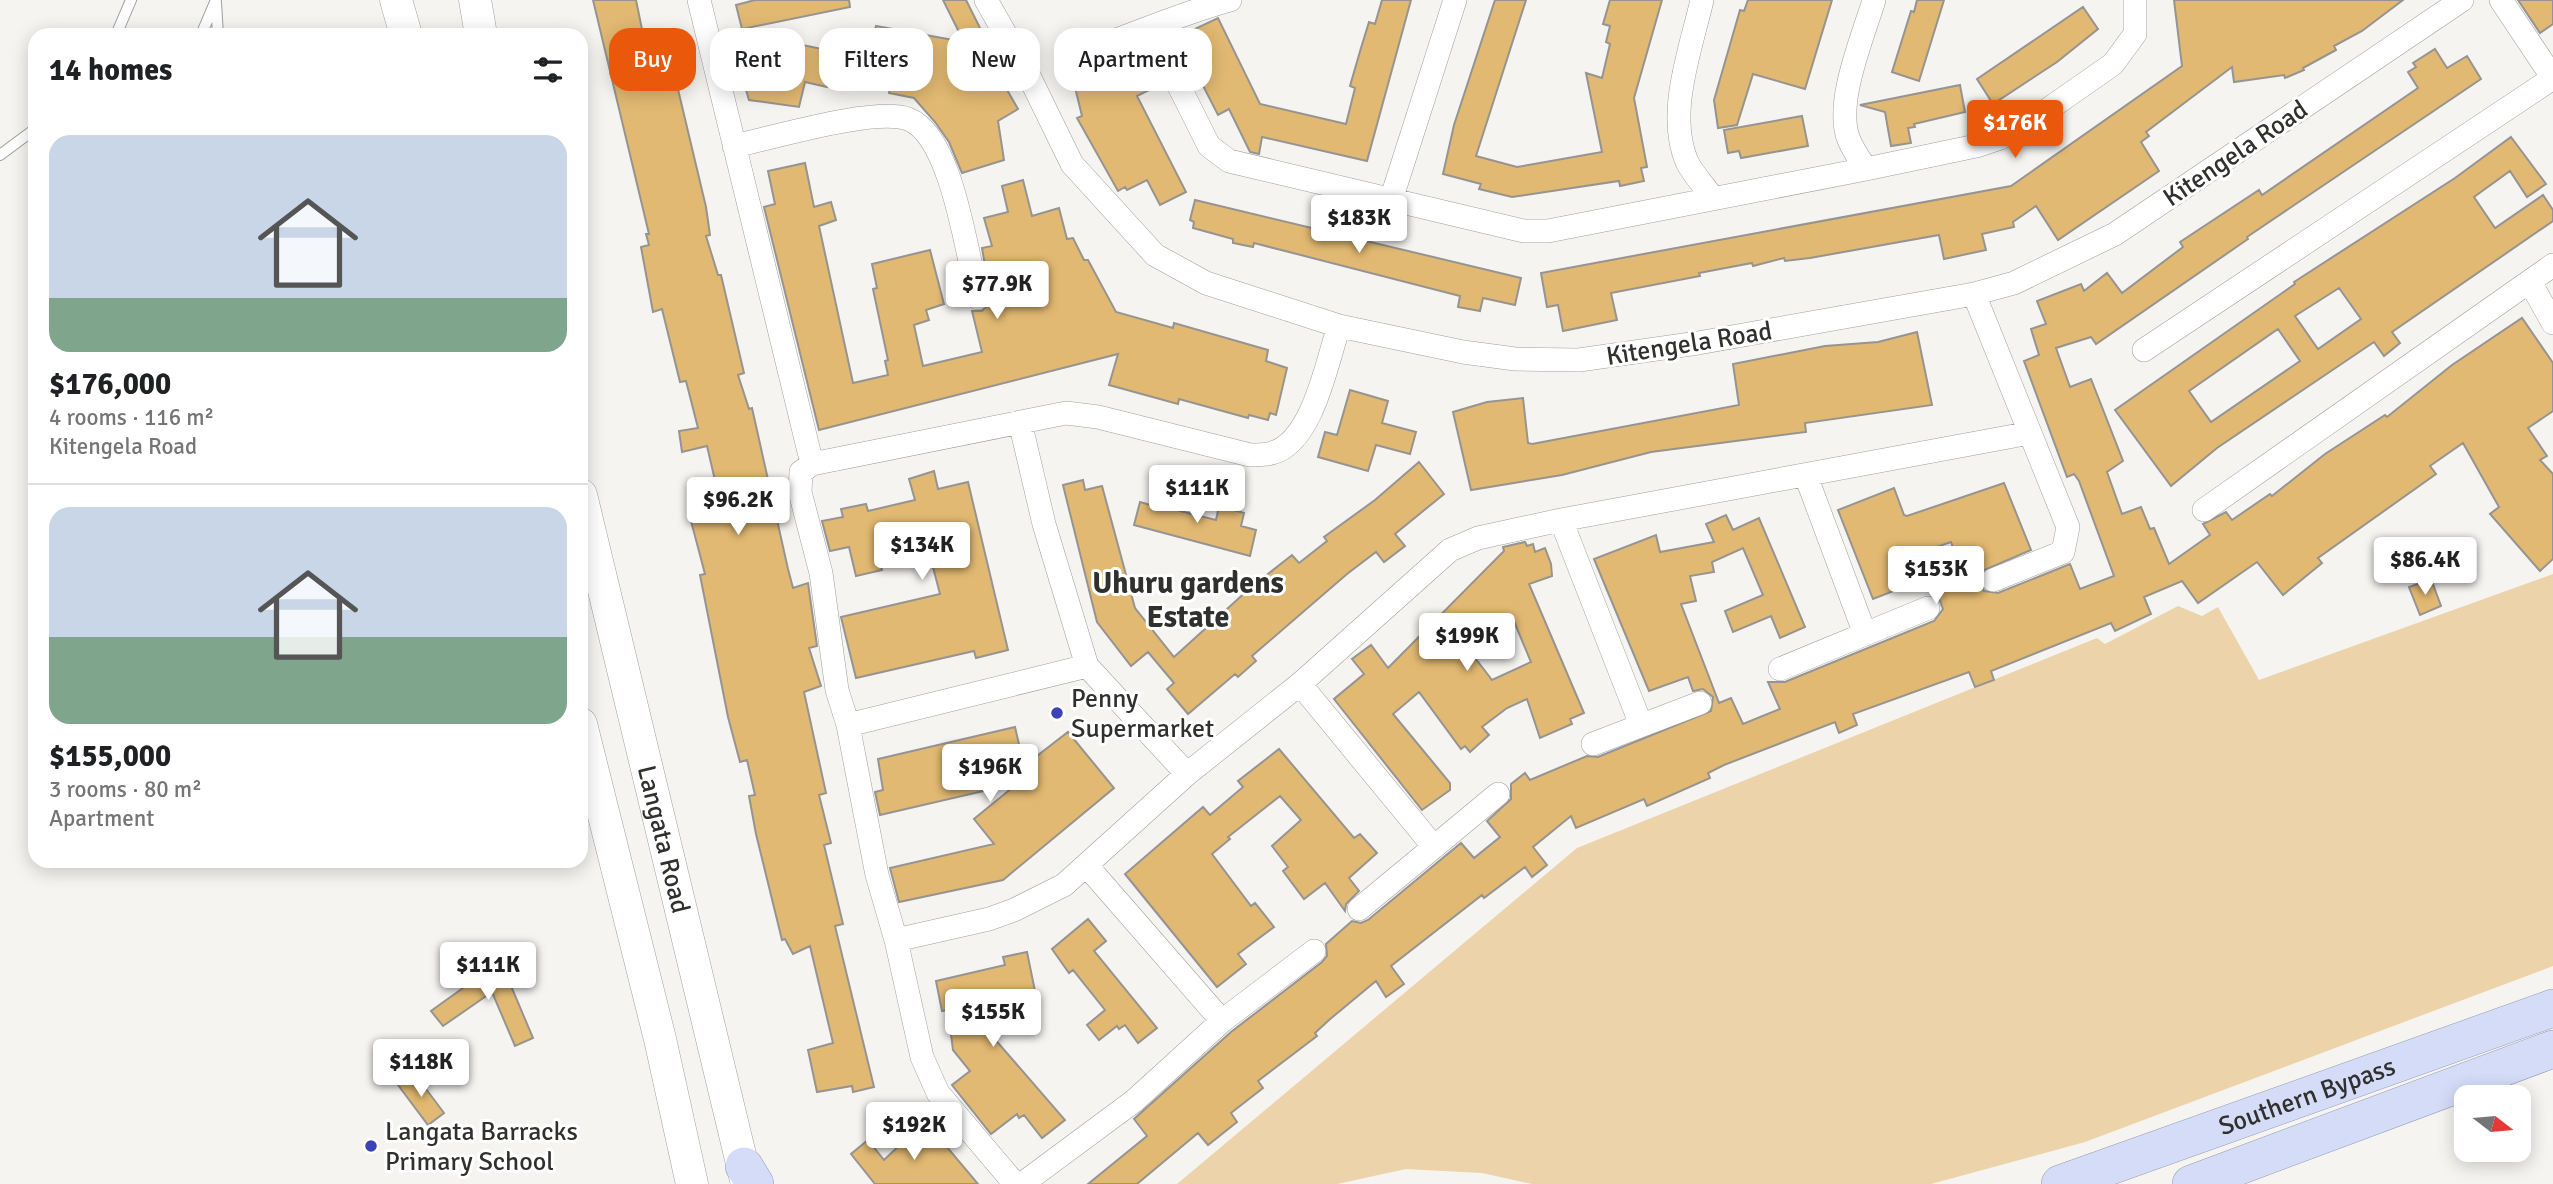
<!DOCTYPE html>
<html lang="en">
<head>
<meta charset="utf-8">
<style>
  :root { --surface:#fff; --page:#f6f6f6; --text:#202124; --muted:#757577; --line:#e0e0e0; --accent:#ea580c }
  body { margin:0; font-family:Signika,sans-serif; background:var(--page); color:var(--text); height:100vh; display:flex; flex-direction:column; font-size:26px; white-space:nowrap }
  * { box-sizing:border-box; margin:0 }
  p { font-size:23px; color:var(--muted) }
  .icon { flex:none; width:38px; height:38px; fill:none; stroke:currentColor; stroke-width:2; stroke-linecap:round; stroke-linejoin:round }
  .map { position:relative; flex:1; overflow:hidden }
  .side { position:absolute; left:28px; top:28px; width:560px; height:840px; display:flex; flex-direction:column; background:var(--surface); border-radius:21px; box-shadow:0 4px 18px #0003 }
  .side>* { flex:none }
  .top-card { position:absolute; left:609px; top:28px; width:665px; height:63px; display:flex; gap:14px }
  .needle { width:46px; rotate:106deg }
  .tools { position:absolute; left:2454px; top:1085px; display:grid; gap:14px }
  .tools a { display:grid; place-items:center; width:77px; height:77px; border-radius:14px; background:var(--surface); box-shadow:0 4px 18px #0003; font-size:35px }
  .price { position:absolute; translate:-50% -60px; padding:0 16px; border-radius:7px; background:#fff; color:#222; font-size:23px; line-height:46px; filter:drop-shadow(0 2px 4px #0008) }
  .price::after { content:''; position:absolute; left:50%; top:42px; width:21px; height:16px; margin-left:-10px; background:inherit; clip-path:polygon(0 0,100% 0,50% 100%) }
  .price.active { background:var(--accent); color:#fff }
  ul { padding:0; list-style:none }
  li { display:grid; align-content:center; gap:14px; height:371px; padding:0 21px }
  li+li { border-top:2px solid var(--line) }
  li span { display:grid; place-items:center; height:217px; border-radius:21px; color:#555 }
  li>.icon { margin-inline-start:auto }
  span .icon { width:126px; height:126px; fill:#fffc; stroke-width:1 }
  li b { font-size:30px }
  h2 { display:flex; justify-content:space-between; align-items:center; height:84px; padding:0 21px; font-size:30px }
  .chip { padding:0 24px; border-radius:21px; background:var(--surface); box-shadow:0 4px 18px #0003; font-size:24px; line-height:63px }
  .chip.active { background:var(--accent); color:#fff }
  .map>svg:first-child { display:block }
  .green { fill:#ecd3a9 }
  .building { fill:#e2b972; stroke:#969491; stroke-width:2; fill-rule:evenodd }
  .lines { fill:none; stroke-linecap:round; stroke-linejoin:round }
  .service-casing { stroke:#a19f9c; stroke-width:12 }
  .minor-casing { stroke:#a19f9c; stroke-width:24 }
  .secondary-casing { stroke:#a19f9c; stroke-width:33 }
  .trunk-casing { stroke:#949ab0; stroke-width:38 }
  .service { stroke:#fff; stroke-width:10 }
  .minor { stroke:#fff; stroke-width:23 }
  .secondary { stroke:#fff; stroke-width:32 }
  .trunk { stroke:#d4dcf8; stroke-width:37 }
  .poi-dot { fill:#3c43b7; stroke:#fff; stroke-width:2.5 }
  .labels { text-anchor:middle; stroke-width:6; stroke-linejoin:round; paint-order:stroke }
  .street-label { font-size:26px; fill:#30302e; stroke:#fff }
  .poi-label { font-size:26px; fill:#30302e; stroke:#fff; text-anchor:start }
  .quarter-label { font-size:30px; font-weight:bold; fill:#30302e; stroke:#fff }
</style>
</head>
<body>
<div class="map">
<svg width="2553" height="1184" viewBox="0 0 2553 1184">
  <rect width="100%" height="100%" fill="#f6f4f1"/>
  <!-- green -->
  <path class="green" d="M2553,574V966L2085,1142L1931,1184H1532L1482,1173L1406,1169L1337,1184H1177L1577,848L2097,638L2105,644L2178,606L2202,616L2218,607L2259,680Z"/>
  <!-- building -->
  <path class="building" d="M593,0H636L645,44L666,39L706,207L710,235L706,236L718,275H721L744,373L738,375L749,409L752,408L788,569L793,588L808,583L817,646L809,648L821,686L804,692L826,793L819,795L831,843L824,845L843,924L835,926L874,1087L853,1092L852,1086L817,1092L808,1050L833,1043L810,946L793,954L785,939L782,940L756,834L749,796L755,795L747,760L740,762L728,717L700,575L705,574L691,521L722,514L720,502L707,446L682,452L679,431L698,428L686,381L680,382L662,309L653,312L641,247L649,245L646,234H649Z
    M755,0H849L850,7L742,29L736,5Z
    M943,0H966L1009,86L1006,88L1018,109L998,121L1004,160L962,173L949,142L935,122L914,98L889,93L890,88L831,75L827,87L805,82L799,107L749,100L743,80L748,53L799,67L793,43L846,54L848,43L871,47L876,26L964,42Z
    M1382,0H1411L1367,161L1262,137L1259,154L1250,152L1229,109L1218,115L1178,37L1218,18L1260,104L1346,124L1355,88L1350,86L1361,48L1369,22L1375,24Z
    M1495,0H1526L1476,156L1517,167L1602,152L1586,73L1602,78L1610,44L1606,42L1610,26L1603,24L1610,0H1662L1634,98L1647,167L1641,168L1644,181L1620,186L1619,181L1512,197L1479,189L1481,184L1443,174L1454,125Z
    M1748,0H1832L1805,89L1753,74L1737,125L1718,128L1714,100L1740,10L1744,11Z
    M1917,0H1944L1919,81L1892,72L1911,11L1914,12Z
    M2174,0H2403L2362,31L2334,46L2336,50L2303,68L2304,70L2285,78L2284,75L2234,82L2232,67L2146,132L2149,136L2141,142L2159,171L2058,240L2036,206L2013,222L2014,227L1982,234L1986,250L1944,259L1939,235L1810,258L1785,261L1784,258L1753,266L1752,263L1699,273L1700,276L1611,293L1617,320L1563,331L1558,305L1547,307L1541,273L2011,186L2182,66Z
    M2518,0H2553V24L2540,33Z
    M2083,7L2098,29L2057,62L1993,104L1977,79Z
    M2435,49L2447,68L2467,56L2481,79L2247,237L2248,239L2096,344L2091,337L2056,348L2070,387L2091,379L2123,461L2107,472L2122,514L2141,507L2150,529L2154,528L2169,564L2210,535L2203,524L2226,512L2232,520L2270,494L2272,496L2325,454L2385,415L2387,417L2452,365L2522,318L2553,363V411L2528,428L2547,456L2540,460L2553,474V559L2540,571L2490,514L2499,507L2463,443L2430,466L2436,474L2318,558L2322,563L2283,595L2257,562L2198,603L2182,581L2144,597L2151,614L2115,631L2111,623L1991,671L1994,680L1975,687L1969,672L1853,714L1857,725L1839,733L1835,722L1724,765L1708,773L1710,778L1647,806L1644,799L1576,828L1571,816L1533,847L1547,865L1532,877L1525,867L1484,898L1482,895L1391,966L1404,984L1386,997L1376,981L1329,1020L1315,1033L1317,1036L1258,1081L1263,1088L1231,1113L1237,1122L1208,1145L1198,1133L1137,1184H1088L1147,1136L1134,1119L1231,1032L1322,962L1327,956L1326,944L1352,921L1361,923L1368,920L1461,843L1474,858L1500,837L1487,821L1511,799V784L1525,773L1530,780L1587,756L1598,757L1711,711L1713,697L1703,689L1693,691L1688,677L1649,691L1594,559L1656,535L1660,552L1714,542L1706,524L1726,515L1733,530L1759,518L1805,627L1780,638L1771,616L1733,632L1725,611L1763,595L1743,548L1712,562L1714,572L1690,576L1696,601L1681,604L1719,703L1731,698L1743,724L1780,709L1768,682H1785L1934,621L1943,609L1934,585L1962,573L1951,542L1916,554L1927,578L1873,599L1838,510L1894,488L1904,515L1907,516L2004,483L2031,550L1982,571L1979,579L1984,591L1998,593L2070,564L2080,589L2114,576L2079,481L2074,474L2067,477L2024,361L2039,355L2031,329L2046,324L2037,301L2081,284L2084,291L2107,273L2122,293L2183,247L2180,242L2259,190L2262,195L2418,88L2408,72L2416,67L2413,63Z
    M1115,55L1126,76L1143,67L1153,88L1137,96L1186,192L1160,205L1147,180L1127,190L1125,187L1118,191L1077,118L1082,116L1072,75Z
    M1960,85L1965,112L1914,124L1915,127L1908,128L1911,143L1891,146L1885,112L1860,105Z
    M1802,116L1808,146L1741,158L1739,151L1728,153L1724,130Z
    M2511,137L2546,184L2527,197L2510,171L2474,197L2495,228L2543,195L2553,210V221L2392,332L2400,343L2384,356L2374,342L2217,448L2171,486L2115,410L2295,284L2294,282L2455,178ZM2339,288L2361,319L2318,349L2295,316ZM2278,329L2300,361L2211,422L2189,391Z
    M805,163L814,207L831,202L836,220L819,226L853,383L888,375L885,361L888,360L873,289L877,288L872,264L930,250L944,304L926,310L929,320L914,325L923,366L982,352L972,311H982L991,301L982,248L992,246L984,218L1008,212L1002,186L1023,180L1032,216L1059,208L1067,239L1073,238L1084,260H1088L1116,312L1173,328L1174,323L1268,350L1266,361L1287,368L1276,415L1270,413L1268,420L1249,415L1248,418L1179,399L1178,404L1109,385L1118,354L819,430L764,207L775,204L768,171Z
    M1195,200L1521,278L1515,305L1483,298L1480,311L1458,307L1460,296L1254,243L1253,247L1233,243V239L1193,228L1194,222L1190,220Z
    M1917,332L1932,405L1805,423L1806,432L1651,452L1562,475L1471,490L1453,412L1487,402L1523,398L1528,443L1532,444L1739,405L1733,364L1825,346L1878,342Z
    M1350,390L1388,401L1382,423L1416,432L1410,454L1376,445L1368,471L1318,457L1325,432L1337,435Z
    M1419,462L1444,494L1395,534L1405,546L1384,562L1376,552L1347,574L1252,656L1256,661L1238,677L1235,674L1188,714L1167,689L1174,683L1148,652L1131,666L1097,622L1063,485L1083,480L1085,490L1102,486L1135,608L1174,657L1249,589L1292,555L1299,563L1327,541L1324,537L1375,500Z
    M934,471L938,489L968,482L1008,650L976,658L974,651L856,678L841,617L940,594L923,529L875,540L882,570L856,576L849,547L830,551L822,521L843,517L841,509L866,504L868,511L915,500L909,479Z
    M1157,492L1183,498L1180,511L1216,520L1219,506L1244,513L1241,526L1256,530L1250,556L1134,525L1140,502L1154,506Z
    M1525,542L1527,546L1533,544L1535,552L1545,548L1551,564L1552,576L1529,584L1584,713L1570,719L1572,724L1540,738L1527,699L1507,708L1482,727L1489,735L1470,752L1465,746L1461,749L1419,692L1393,714L1450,783V790L1422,810L1334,699L1364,674L1352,659L1371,645L1388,668L1504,551L1503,547ZM1513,619L1531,662L1492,680L1472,654Z
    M2431,579L2441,606L2420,615L2409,587Z
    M1015,727L1024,766L1068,732L1114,788L1003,880L899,902L890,868L994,844L974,819L1018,783L880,815L875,792L883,790L878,759Z
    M1279,749L1354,838L1360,834L1377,853L1349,878L1359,891L1346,904L1345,911L1325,883L1304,899L1283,871L1288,867L1272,846L1301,820L1280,796L1228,837L1230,839L1212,854L1251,906L1255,903L1274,927L1238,954L1246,964L1217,987L1125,874L1203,807L1210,815L1243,787L1238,781Z
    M1088,919L1106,941L1094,951L1157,1028L1138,1043L1125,1025L1119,1029L1117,1026L1099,1040L1087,1025L1105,1010L1073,970L1069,973L1052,949Z
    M1027,952L1035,991L966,1006L1065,1120L1042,1138L1024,1115L1019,1118L1017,1114L991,1134L952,1085L970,1071L953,1050L948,1010L942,1011L936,981L1005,965L1003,957Z
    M500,960L533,1038L515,1046L492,992L443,1026L431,1011L484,973L482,968Z
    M414,1073L444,1113L428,1125L398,1085Z
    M925,1121L978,1184H875L851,1154L868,1140L884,1160Z"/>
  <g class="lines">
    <defs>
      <path id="service" d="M216,3L218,35
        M116,35L131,0
        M201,35L216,0
        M0,155L35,129"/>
      <path id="minor" d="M699,0L812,464
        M986,0L1028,74L1072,164L1155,255L1206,283L1339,326L1463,352L1515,359L1579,360L1698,343L1974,294L2014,283L2115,234L2462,0
        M1702,0C1691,49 1666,113 1687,162C1693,174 1705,187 1713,198
        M1151,30L1209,146L1229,161L1524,231H1548L1866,169L1976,146L2000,138L2030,122L2113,64L2135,34V0
        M1074,55C1126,38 1176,15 1230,0
        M734,146C772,138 875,107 908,119C952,135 967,256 978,298
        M1866,169C1860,160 1853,150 1849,140C1834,104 1863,37 1874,0
        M1391,200L1455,0
        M2530,282L2553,323
        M1974,294L2068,527L2063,552L1993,580
        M2144,350L2553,78L2501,0
        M1020,422L1044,524L1087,666L1187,774
        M1806,476L1865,634
        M2204,510L2553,265
        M1561,520L1641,725
        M1780,669L1928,608
        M1300,684L1434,847
        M848,725L1087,666
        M1593,744L1700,703
        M1087,866L1222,1021
        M1359,909L1498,794
        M896,940L989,919L1014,910L1064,885L1187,774L1300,684L1450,550L1478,538L1561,520L2030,433
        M1015,1184L938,1093L922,1057L896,940L877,875L848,725L837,690L821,573L800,492L801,472L812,464L1066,413L1098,417L1250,455C1256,455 1265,455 1272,453C1313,442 1327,361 1339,326
        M1022,1184L1134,1101L1222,1021L1314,951"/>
      <g id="secondary">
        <path d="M396,0L406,35"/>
        <path d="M475,0L481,35"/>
        <path id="s1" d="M581,495L747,1184"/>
        <path d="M581,724L660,1039L692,1184"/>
      </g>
      <g id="trunk">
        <path d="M744,1166L755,1184"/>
        <path id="s2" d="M2060,1184L2553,1008"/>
        <path d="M2191,1184L2553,1049"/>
      </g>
    </defs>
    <!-- service casing -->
    <use href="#service" class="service-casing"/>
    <!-- minor casing -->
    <use href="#minor" class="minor-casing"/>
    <!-- secondary casing -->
    <use href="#secondary" class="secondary-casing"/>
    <!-- trunk casing -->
    <use href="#trunk" class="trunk-casing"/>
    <!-- service -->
    <use href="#service" class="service"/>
    <!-- minor -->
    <use href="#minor" class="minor"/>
    <!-- secondary -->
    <use href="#secondary" class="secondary"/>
    <!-- trunk -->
    <use href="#trunk" class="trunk"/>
  </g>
  <!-- markers -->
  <g class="poi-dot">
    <circle cx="1057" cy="713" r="7"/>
    <circle cx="371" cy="1146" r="7"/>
  </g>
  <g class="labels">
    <!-- street labels -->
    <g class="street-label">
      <text transform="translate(2235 153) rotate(-34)" y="9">Kitengela Road</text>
      <text transform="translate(1689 343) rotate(-9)" y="9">Kitengela Road</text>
      <text dy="9" stroke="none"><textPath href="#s1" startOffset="354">Langata Road</textPath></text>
      <text dy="9" stroke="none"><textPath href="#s2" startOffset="262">Southern Bypass</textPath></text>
    </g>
    <!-- poi labels -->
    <g class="poi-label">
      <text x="1071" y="707">Penny<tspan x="1071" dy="30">Supermarket</tspan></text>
      <text x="385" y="1140">Langata Barracks<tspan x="385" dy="30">Primary School</tspan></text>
    </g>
    <!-- quarter labels -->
    <g class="quarter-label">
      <text x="1188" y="593">Uhuru gardens<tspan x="1188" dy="34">Estate</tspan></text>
    </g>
  </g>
</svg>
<div class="tools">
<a><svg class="needle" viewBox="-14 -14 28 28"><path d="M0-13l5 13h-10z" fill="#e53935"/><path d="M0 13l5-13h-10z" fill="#757577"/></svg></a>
</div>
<b class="price active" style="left:2015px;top:160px">$176K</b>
<b class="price" style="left:1359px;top:255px">$183K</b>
<b class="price" style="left:997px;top:321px">$77.9K</b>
<b class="price" style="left:1197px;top:525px">$111K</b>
<b class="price" style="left:738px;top:537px">$96.2K</b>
<b class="price" style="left:922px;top:582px">$134K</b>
<b class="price" style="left:2425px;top:597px">$86.4K</b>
<b class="price" style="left:1936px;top:606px">$153K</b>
<b class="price" style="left:1467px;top:673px">$199K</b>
<b class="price" style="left:990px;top:804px">$196K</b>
<b class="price" style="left:488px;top:1002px">$111K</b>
<b class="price" style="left:993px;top:1049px">$155K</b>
<b class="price" style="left:421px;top:1099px">$118K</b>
<b class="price" style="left:914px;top:1162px">$192K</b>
<div class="top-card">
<a class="chip active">Buy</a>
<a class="chip">Rent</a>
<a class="chip">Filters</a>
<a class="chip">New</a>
<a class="chip">Apartment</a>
</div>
<section class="side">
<h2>14 homes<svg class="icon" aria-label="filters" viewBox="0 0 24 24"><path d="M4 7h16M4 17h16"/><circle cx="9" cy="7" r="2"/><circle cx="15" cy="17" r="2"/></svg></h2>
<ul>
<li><span style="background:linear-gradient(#c9d6e8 75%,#7fa58c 0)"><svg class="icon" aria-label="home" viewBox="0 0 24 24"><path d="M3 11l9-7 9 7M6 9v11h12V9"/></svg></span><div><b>$176,000</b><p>4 rooms · 116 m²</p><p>Kitengela Road</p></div></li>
<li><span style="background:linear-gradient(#c9d6e8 60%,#7fa58c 0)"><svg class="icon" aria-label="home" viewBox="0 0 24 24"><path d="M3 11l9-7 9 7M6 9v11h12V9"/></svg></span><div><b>$155,000</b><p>3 rooms · 80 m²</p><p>Apartment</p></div></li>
</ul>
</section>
</div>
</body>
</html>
